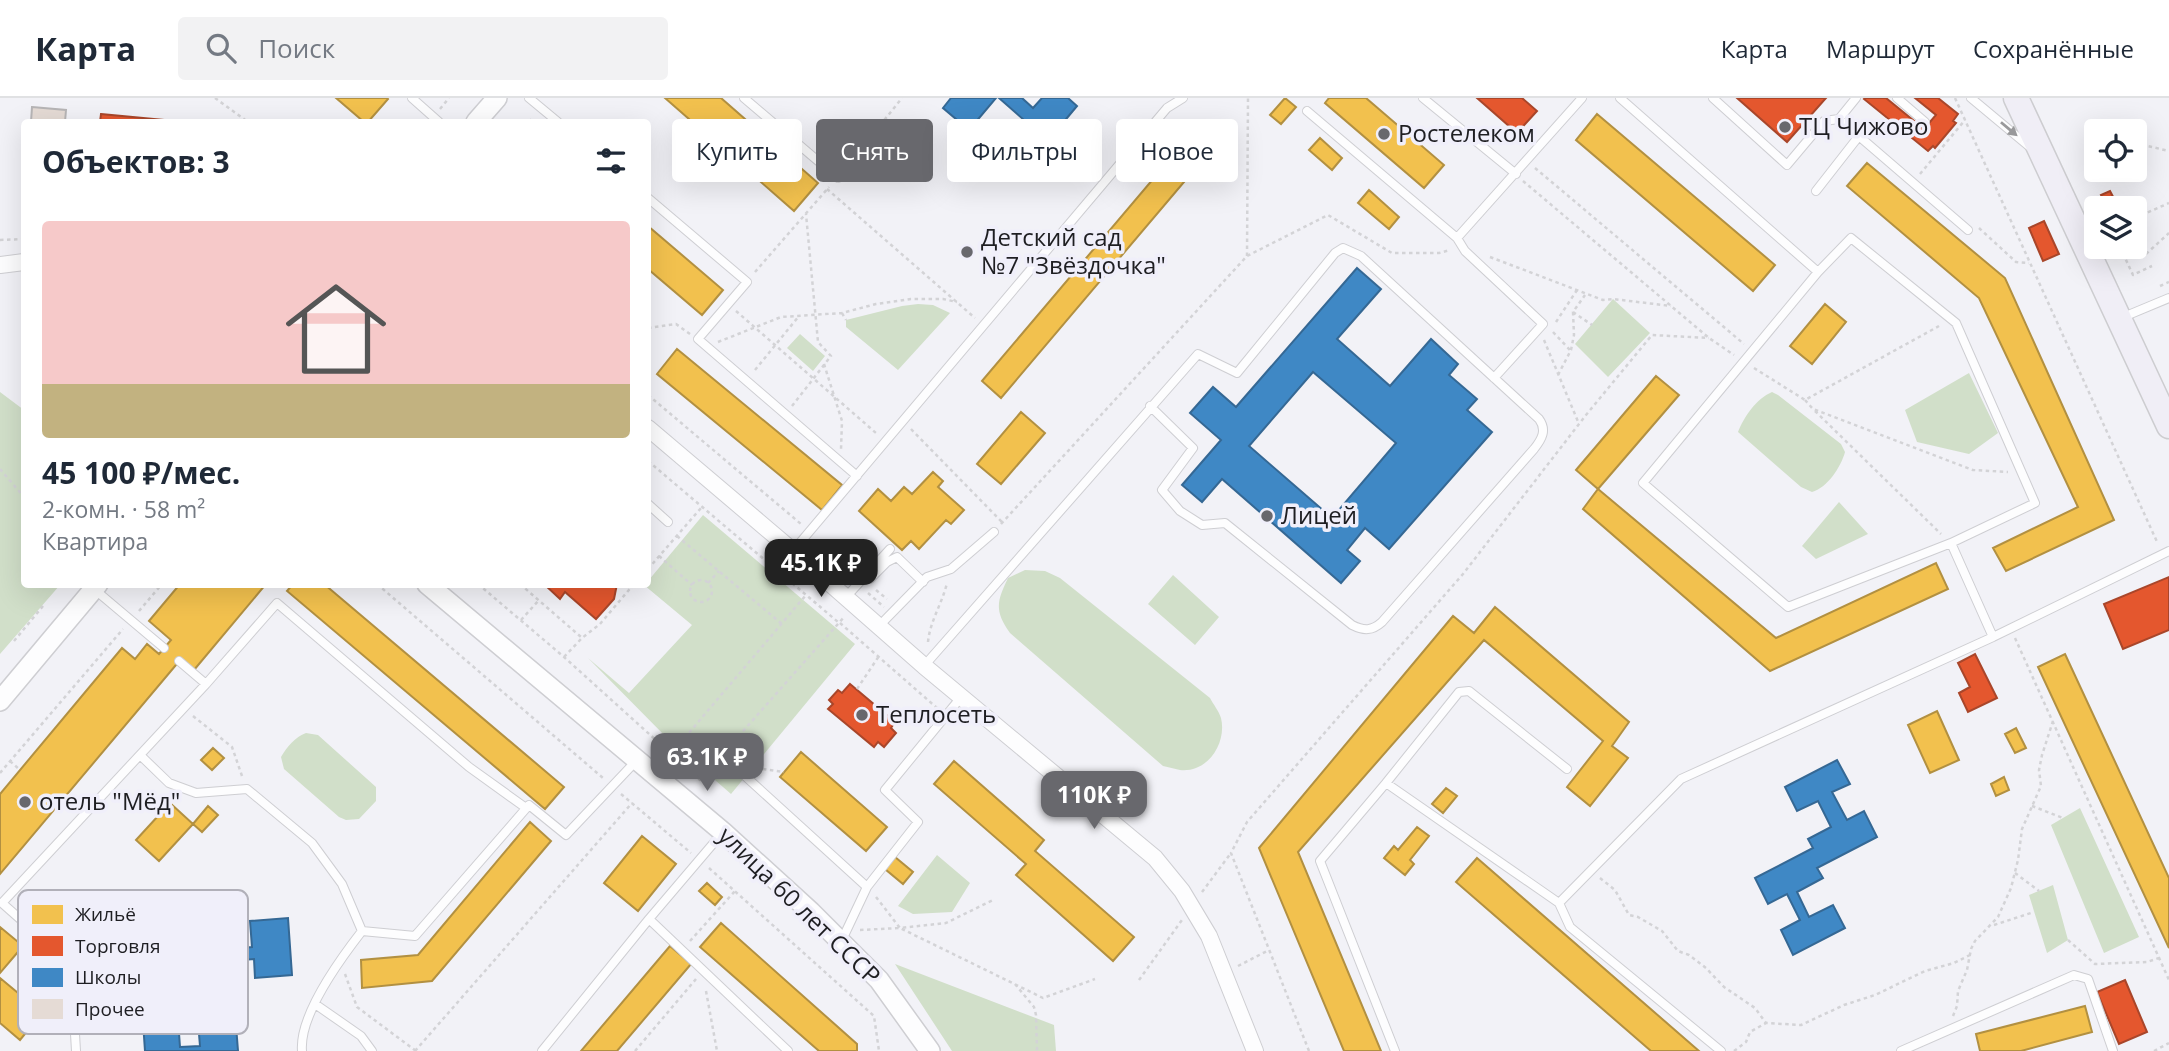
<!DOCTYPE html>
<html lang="ru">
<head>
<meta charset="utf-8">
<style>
  :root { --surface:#fff; --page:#f2f2f3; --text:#1f2937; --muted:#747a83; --line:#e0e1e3; --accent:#68686d }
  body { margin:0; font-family:"Open Sans",sans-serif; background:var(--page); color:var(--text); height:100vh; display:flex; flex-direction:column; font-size:26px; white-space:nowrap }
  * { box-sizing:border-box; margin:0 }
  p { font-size:23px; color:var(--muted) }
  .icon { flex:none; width:38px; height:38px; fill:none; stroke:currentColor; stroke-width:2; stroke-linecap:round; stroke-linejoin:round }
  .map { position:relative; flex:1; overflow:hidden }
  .sheet { position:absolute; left:21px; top:21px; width:630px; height:469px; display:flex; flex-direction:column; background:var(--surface); border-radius:7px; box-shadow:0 7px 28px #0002 }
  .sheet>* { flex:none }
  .guide { position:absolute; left:672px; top:21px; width:665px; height:63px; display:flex; gap:14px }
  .buttons { position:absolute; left:2084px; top:21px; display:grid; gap:14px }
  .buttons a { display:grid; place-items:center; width:63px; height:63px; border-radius:7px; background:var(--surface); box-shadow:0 7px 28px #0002; font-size:35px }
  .price { position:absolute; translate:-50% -60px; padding:0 16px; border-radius:14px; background:var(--accent); color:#fff; font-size:23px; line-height:46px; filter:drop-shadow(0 2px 4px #0008) }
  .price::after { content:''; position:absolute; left:50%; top:42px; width:21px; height:16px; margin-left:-10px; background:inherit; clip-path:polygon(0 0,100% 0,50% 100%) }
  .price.current { background:#222; color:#fff }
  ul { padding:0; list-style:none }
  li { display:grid; align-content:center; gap:14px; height:371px; padding:0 21px }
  li span { display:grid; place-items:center; height:217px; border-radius:7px; color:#555 }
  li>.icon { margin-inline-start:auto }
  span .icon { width:126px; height:126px; fill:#fffc; stroke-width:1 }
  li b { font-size:30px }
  h2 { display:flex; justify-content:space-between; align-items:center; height:84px; padding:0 21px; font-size:30px }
  .pill { padding:0 24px; border-radius:7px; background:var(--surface); box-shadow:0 7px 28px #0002; font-size:24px; line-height:63px }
  .pill.current { background:var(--accent); color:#fff }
  header { display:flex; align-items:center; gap:42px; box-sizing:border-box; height:98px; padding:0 35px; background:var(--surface); border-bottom:2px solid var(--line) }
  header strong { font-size:33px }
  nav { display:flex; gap:38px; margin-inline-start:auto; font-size:24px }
  .search { width:490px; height:63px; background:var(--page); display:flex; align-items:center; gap:18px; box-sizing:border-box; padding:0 24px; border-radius:7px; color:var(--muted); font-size:26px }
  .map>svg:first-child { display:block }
  .green { fill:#d1dfc9 }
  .homes { fill:#f2c14e; stroke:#b29041; stroke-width:2 }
  .shops { fill:#e4572e; stroke:#a9462a; stroke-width:2 }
  .schools { fill:#3f88c5; stroke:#356894; stroke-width:2; fill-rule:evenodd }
  .building { fill:#e5dbd5; stroke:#b7b5b6; stroke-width:2 }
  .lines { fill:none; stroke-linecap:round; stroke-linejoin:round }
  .service-casing { stroke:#ceced2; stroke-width:10 }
  .minor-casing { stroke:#ceced2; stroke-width:18 }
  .tertiary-casing { stroke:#ceced2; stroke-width:22 }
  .primary-casing { stroke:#cdcdd0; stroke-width:27 }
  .path { stroke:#d3d3d6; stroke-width:2.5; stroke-dasharray:3.5 3.5; stroke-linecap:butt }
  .service { stroke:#fdfdfe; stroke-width:8 }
  .minor { stroke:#fdfdfe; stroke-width:16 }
  .tertiary { stroke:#fdfdfe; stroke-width:19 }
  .primary { stroke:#f0eef6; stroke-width:24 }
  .oneway { fill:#99999b }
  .poi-dot { fill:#68686d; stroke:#f0effa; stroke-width:2.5 }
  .labels { text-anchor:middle; stroke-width:7; stroke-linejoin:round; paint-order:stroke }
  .poi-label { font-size:24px; fill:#1e1e22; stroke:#f0effa; text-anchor:start }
  .street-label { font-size:24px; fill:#1e1e22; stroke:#f0effa }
  .key { fill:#f0effa; stroke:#b1b0b9; stroke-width:2 }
  .key-label { font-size:19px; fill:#1e1e22 }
</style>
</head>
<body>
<header>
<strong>Карта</strong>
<div class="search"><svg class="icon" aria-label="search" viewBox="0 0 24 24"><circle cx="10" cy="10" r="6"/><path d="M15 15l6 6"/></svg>Поиск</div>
<nav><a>Карта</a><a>Маршрут</a><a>Сохранённые</a></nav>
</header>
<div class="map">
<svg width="2169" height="953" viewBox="0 0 2169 953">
  <rect width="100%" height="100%" fill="#f2f2f7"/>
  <!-- green -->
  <path class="green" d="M1613,201L1650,235L1608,279L1575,246Z
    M918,206L933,207L950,215L898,272L846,229V222L902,208Z
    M800,236L825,258L813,273L787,250Z
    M1969,275L1998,335L1969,356L1917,344L1905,312Z
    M0,294L24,312V486L60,487L0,556Z
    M1772,294L1778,297L1841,346L1845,354C1841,369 1827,390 1812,394L1801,389L1738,334C1744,319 1756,301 1772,294Z
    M1839,404L1868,436L1816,461L1802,448Z
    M703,417L855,546L731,696L668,641L588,560L629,595L692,527L644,487L648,486V483Z
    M1025,472L1045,473L1060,480L1210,600C1213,606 1219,613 1221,620C1227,645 1208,675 1180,672C1174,671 1169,669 1163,668L1010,535C994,513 997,503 1008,480Z
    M1173,477L1219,519L1195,547L1148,506Z
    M306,635L318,637L376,689V703L359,721L346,722L339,719L284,671L281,659C287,649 295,639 306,635Z
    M2080,710L2139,839L2104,855L2051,727Z
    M937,757L970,785L952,814L913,816L898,808Z
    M2053,787L2068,842L2047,855L2029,797Z
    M895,866L1054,927L1056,953H952Z"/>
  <!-- homes -->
  <path class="homes" d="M336,0H387L388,1L368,24H364Z
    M665,0H721L818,85L794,113Z
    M1285,0L1296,9L1281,26L1270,17Z
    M1329,0H1366L1444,67L1424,90L1325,5Z
    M1597,16L1775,167L1753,193L1576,42Z
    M1320,40L1342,60L1332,72L1309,52Z
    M1187,41L1206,58L1001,300L982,283Z
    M1867,65L2005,180L2114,422L2006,473L1993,450L2078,409L1979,200L1847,88Z
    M1369,92L1399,119L1389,131L1358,105Z
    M648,128L723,192L702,217L648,171Z
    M1825,206L1846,224L1812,266L1790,248Z
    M677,251L842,387L822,412L657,276Z
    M1656,278L1679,297L1598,391L1576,372Z
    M1021,314L1045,335L1001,386L977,366Z
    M933,374L943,383L938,389L964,412L951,426L946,422L919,451L911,443L902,452L859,413L878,391L891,403L904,389L912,396Z
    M1598,391L1776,540L1936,465L1948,491L1770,573L1583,411Z
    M180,486H266L194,572L181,561L0,776V696L122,550L135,561L147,546L159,556L171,542L149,523Z
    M293,486H324L564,689L545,711L287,493Z
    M1495,509L1629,624L1612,648L1628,660L1590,708L1567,689L1603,643L1484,542L1298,754L1381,953H1344L1259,750L1453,518L1474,535Z
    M2065,556L2169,780V850L2038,569Z
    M1937,613L1959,662L1930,675L1908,627Z
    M2016,630L2026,650L2015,655L2005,636Z
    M213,650L224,660L212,672L201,662Z
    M801,654L887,729L866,753L780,679Z
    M954,663L1044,742L1035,753L1134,839L1113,863L1016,777L1026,766L934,686Z
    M2004,679L2009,692L1996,698L1991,686Z
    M1446,690L1457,698L1443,715L1432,706Z
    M170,705L193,726L159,763L136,742Z
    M208,708L218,717L202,734L193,726Z
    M530,724L551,743L432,883L362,890L361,862L418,857Z
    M1417,729L1429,738L1410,762L1414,766L1405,777L1384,760L1394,748L1398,752Z
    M642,738L676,766L638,813L604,785Z
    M895,759L913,774L903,786L885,771Z
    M1477,760L1699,953H1651L1456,784Z
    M707,785L722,799L715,807L699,793Z
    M721,825L857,946V953H819L700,849Z
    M0,829L23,848L0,875Z
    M670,848L691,866L617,953H581Z
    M0,880L42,915L20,942L0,925Z
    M2085,908L2092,934L2021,953H1980L1976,936Z"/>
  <!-- shops -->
  <path class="shops" d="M1477,0H1522L1537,13L1517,35Z
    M1737,0H1826L1787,44Z
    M1865,0H1886L1924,31L1936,17L1915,0H1938L1958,16L1953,23L1956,25L1935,50L1933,48L1928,53L1864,1Z
    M101,16L174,23V24H100Z
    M2110,93L2119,110H2108L2101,97Z
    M2044,123L2059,156L2043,163L2029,130Z
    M2169,479V532L2123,551L2104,506Z
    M544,486H617L614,501L596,521L565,494L560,501Z
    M1975,556L1997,600L1968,614L1959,595L1970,589L1958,565Z
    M850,586L895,624L891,630L896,635L884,649L878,644L874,649L828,611L833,606L829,602L838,592L842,595Z
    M2125,882L2147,934L2119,946L2097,894Z"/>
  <!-- schools -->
  <path class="schools" d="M951,0H996L969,32L943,10Z
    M999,0H1022L1033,10L1042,0H1068L1077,8L1021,75L997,55L1024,22Z
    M1357,170L1381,191L1337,241L1390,288L1431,241L1458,266L1449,277L1477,301L1467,312L1492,334L1389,451L1365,430L1347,452L1360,463L1341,485L1222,381L1202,404L1182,387L1221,342L1190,315L1213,289L1236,309ZM1313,274L1396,345L1332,420L1249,348Z
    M1837,662L1850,686L1832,694L1847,722L1864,713L1877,739L1817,770L1823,780L1797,794L1809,819L1833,807L1845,830L1793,857L1781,832L1800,822L1787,796L1768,806L1755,780L1813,750L1808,741L1831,729L1818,703L1797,713L1785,689Z
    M288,820L292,877L255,880L254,861L231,863L238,953H145L143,924L178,921L180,949L200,948L190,828L227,825L229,851L252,849L250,823Z"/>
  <!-- building -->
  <path class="building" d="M32,9L66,12L65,24H31Z"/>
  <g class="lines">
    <defs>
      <path id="service" d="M412,0L439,24
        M529,0L558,24
        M744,0L838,80
        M1423,0L1516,76
        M1620,0L1818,174L1851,140L1956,225L2035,405L1951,445L1993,539
        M1713,0L1787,67L1824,23L1839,21
        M1856,0L1839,21L1968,132
        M1897,0L1925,24
        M1971,0L2031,50
        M1307,13L1457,140L1582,0
        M1816,93L1859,38
        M648,100L747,184L698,241L857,378
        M1457,140L1465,153L1543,226L1494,280
        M1818,174L1643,385L1788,509L1951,445
        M2121,220L2169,200
        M648,406L668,424
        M793,453L1167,10L1183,0
        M870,481L887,464L897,459L923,484
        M94,491L164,550
        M846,499L890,451
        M879,528L927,479L951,471L994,434
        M179,563L206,586
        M924,568L1198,256L1237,275L1335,155L1343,150L1361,158L1539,321C1547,332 1542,341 1534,351L1382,524C1372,533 1364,533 1352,527L1225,425L1202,427L1180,413L1162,392L1193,350L1150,308
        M140,657L169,685L196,695L247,691L312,745L342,786L362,833
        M722,657L867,789
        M1386,685L1559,805
        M649,821L788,953
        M841,844L867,789L918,724L885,692L962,598
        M315,906L361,938L372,953
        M76,953L71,866L2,805L206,586L277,505L469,669L526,710
        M302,953C299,917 341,860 362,833L415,838L529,707L566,737L637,662
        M542,953L649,821L723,734
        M1395,953L1320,763L1386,685L1459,594L1469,593L1567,671
        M1721,953L1570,829L1559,805L1681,681L1993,539L2169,453
        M1901,953L2074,877L2088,881L2113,953"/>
      <path id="minor" d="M0,167L24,164
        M648,330L793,453L924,568L1155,760L1182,793L1209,838L1255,953"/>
      <path id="tertiary" d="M476,24L497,0
        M427,486L723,734L811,814L879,882L930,953
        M0,603L98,486"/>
      <path id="primary" d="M2016,0L2169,328"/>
    </defs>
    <!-- service casing -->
    <use href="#service" class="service-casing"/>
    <!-- minor casing -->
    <use href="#minor" class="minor-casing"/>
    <!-- tertiary casing -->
    <use href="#tertiary" class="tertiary-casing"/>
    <!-- primary casing -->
    <use href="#primary" class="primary-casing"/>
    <!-- path -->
    <path class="path" d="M215,0L248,24
      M1955,0L2158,446
      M440,11L449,0
      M529,24L533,19
      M2092,35L2096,36
      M2135,45L2169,53
      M1535,70L1744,246
      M845,71L902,0
      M1920,76L1965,22
      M1523,83L1709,240L1734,257
      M827,91L975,220
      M2135,120L2169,105
      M1979,130L2016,164L2029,165
      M0,142L24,141
      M2120,149L2133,177L2152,168
      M2146,156L2169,135
      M1247,158L1248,0
      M1490,159L1603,202L1613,201L1671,208
      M755,174L829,89
      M2160,188L2169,184
      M736,213L876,335
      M1573,214L1592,227
      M842,215L846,222
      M1556,224L1577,192
      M648,230L676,226L690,236
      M1553,234L1570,252
      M1544,242L1579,326
      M718,244L781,219L842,215L876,206L911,201H943L957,204
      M824,266L842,323L841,351
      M1754,270L1805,302L1939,228
      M755,272L799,218
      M1558,277L1571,252L1574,237L1573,214L1585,197
      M648,297L801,426
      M1805,302L1813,311L1973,372L2008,374
      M792,308L831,258L818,244L806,116
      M1815,313L1941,436
      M911,331L1002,424
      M648,363L838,524
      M0,371L24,399
      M1001,426L1247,158L1328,117L1392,155H1439L1450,152
      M677,438L782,526
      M820,442L840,459L835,465
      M813,446L850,479
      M659,458L692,487
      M840,459L856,473
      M648,471L701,410
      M690 493a11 11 0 1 1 22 0a11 11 0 1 1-22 0Z
      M708,485L719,473
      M377,486L603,680
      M478,486L564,559L700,682L713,667
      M520,486L581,539
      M876,492L887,501
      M868,495L884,509
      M139,513L162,486
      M521,522L539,502
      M840,525L937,610
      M2015,540L2169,882
      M14,543L43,508
      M928,544C930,523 942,506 947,485
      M564,559L582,540L600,526L634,486
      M857,591L879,558
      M193,618L232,649L242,678
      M729,649L845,518
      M671,656L806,497
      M10,663L20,672
      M756,670L784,674
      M0,675L123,531
      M621,696L691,755
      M60,705L70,714
      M2032,708L2063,720
      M709,770L874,918L879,953
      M2015,775L2039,793
      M1600,780L1615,792L1629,817L1638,819L1662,833L1678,853L1689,857L1706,870L1724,889L1755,910L1766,925L1801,927L1844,907L1875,897L1925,873L1954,865L1970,857
      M1202,794L1231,755
      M876,799L900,830L946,825L993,802
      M1994,827L2034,814
      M860,832L900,830L1043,900L1095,881
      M2068,842L2095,866L2147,864L2159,860
      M690,843L735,793
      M1238,868L1269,852
      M345,876L357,909L416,953
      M1139,882L1182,822
      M1015,886L1034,909L1036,917L1037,953
      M706,893L717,953
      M1953,918L1957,908L1958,893L1967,872L1971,851L1975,843L1998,819L2011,790L2018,762L2022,731L2041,688L2039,672L2042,657L2053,623
      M415,953L632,705
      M635,953L696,881
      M1309,953L1231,755L1247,724L1463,476L1586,317L1652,237L1709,240
      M1734,953L1746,944L1750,934L1766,925
      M2154,953L2169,945"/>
    <!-- service -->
    <use href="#service" class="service"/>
    <!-- minor -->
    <use href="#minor" class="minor"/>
    <!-- tertiary -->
    <use href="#tertiary" class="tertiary"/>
    <!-- primary -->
    <use href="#primary" class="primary"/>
  </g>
  <!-- one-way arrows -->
  <defs><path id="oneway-solid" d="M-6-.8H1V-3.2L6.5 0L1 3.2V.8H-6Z" transform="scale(1.75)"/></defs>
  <use class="oneway" href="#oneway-solid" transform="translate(2009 31) rotate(40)"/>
  <!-- markers -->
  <g class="poi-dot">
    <circle cx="1785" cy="29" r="7"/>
    <circle cx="1384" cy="36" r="7"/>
    <circle cx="967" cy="154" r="7"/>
    <circle cx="1267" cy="418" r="7"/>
    <circle cx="862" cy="617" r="7"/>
    <circle cx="25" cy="704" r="7"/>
  </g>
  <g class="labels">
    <!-- poi labels -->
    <g class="poi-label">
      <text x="1799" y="37">ТЦ Чижово</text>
      <text x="1398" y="44">Ростелеком</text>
      <text x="981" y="148">Детский сад<tspan x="981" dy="28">№7 "Звёздочка"</tspan></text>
      <text x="1281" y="426">Лицей</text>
      <text x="876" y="625">Теплосеть</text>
      <text x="39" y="712">отель "Мёд"</text>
    </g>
    <!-- street labels -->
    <g class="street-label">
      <text transform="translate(799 808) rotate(44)" y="8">улица 60 лет СССР</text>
    </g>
  </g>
  <!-- legend -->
  <rect x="18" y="792" width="230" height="144" rx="10" class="key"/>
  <rect x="32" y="807" width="31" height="19" fill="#f2c14e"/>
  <rect x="32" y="838" width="31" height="20" fill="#e4572e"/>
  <rect x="32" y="870" width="31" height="19" fill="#3f88c5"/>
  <rect x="32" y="901" width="31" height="20" fill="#e5dbd5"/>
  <g class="key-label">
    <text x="75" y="823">Жильё</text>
    <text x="75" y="855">Торговля</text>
    <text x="75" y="886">Школы</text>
    <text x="75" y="918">Прочее</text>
  </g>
</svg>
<div class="buttons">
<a><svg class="icon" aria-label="locate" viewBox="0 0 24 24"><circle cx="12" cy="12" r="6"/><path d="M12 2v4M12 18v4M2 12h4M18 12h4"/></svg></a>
<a><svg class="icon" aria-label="layers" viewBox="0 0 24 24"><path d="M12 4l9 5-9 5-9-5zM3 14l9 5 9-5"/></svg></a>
</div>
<b class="price current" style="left:821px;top:501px">45.1K ₽</b>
<b class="price" style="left:707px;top:695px">63.1K ₽</b>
<b class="price" style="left:1094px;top:733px">110K ₽</b>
<div class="guide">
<a class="pill">Купить</a>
<a class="pill current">Снять</a>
<a class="pill">Фильтры</a>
<a class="pill">Новое</a>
</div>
<section class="sheet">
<h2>Объектов: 3<svg class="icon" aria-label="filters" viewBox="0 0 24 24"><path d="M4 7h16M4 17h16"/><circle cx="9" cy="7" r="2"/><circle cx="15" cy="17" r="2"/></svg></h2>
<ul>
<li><span style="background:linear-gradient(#f6c9c9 75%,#c2b280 0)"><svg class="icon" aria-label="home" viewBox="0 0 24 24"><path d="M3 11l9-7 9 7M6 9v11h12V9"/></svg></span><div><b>45 100 ₽/мес.</b><p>2-комн. · 58 m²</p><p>Квартира</p></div></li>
</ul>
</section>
</div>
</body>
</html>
